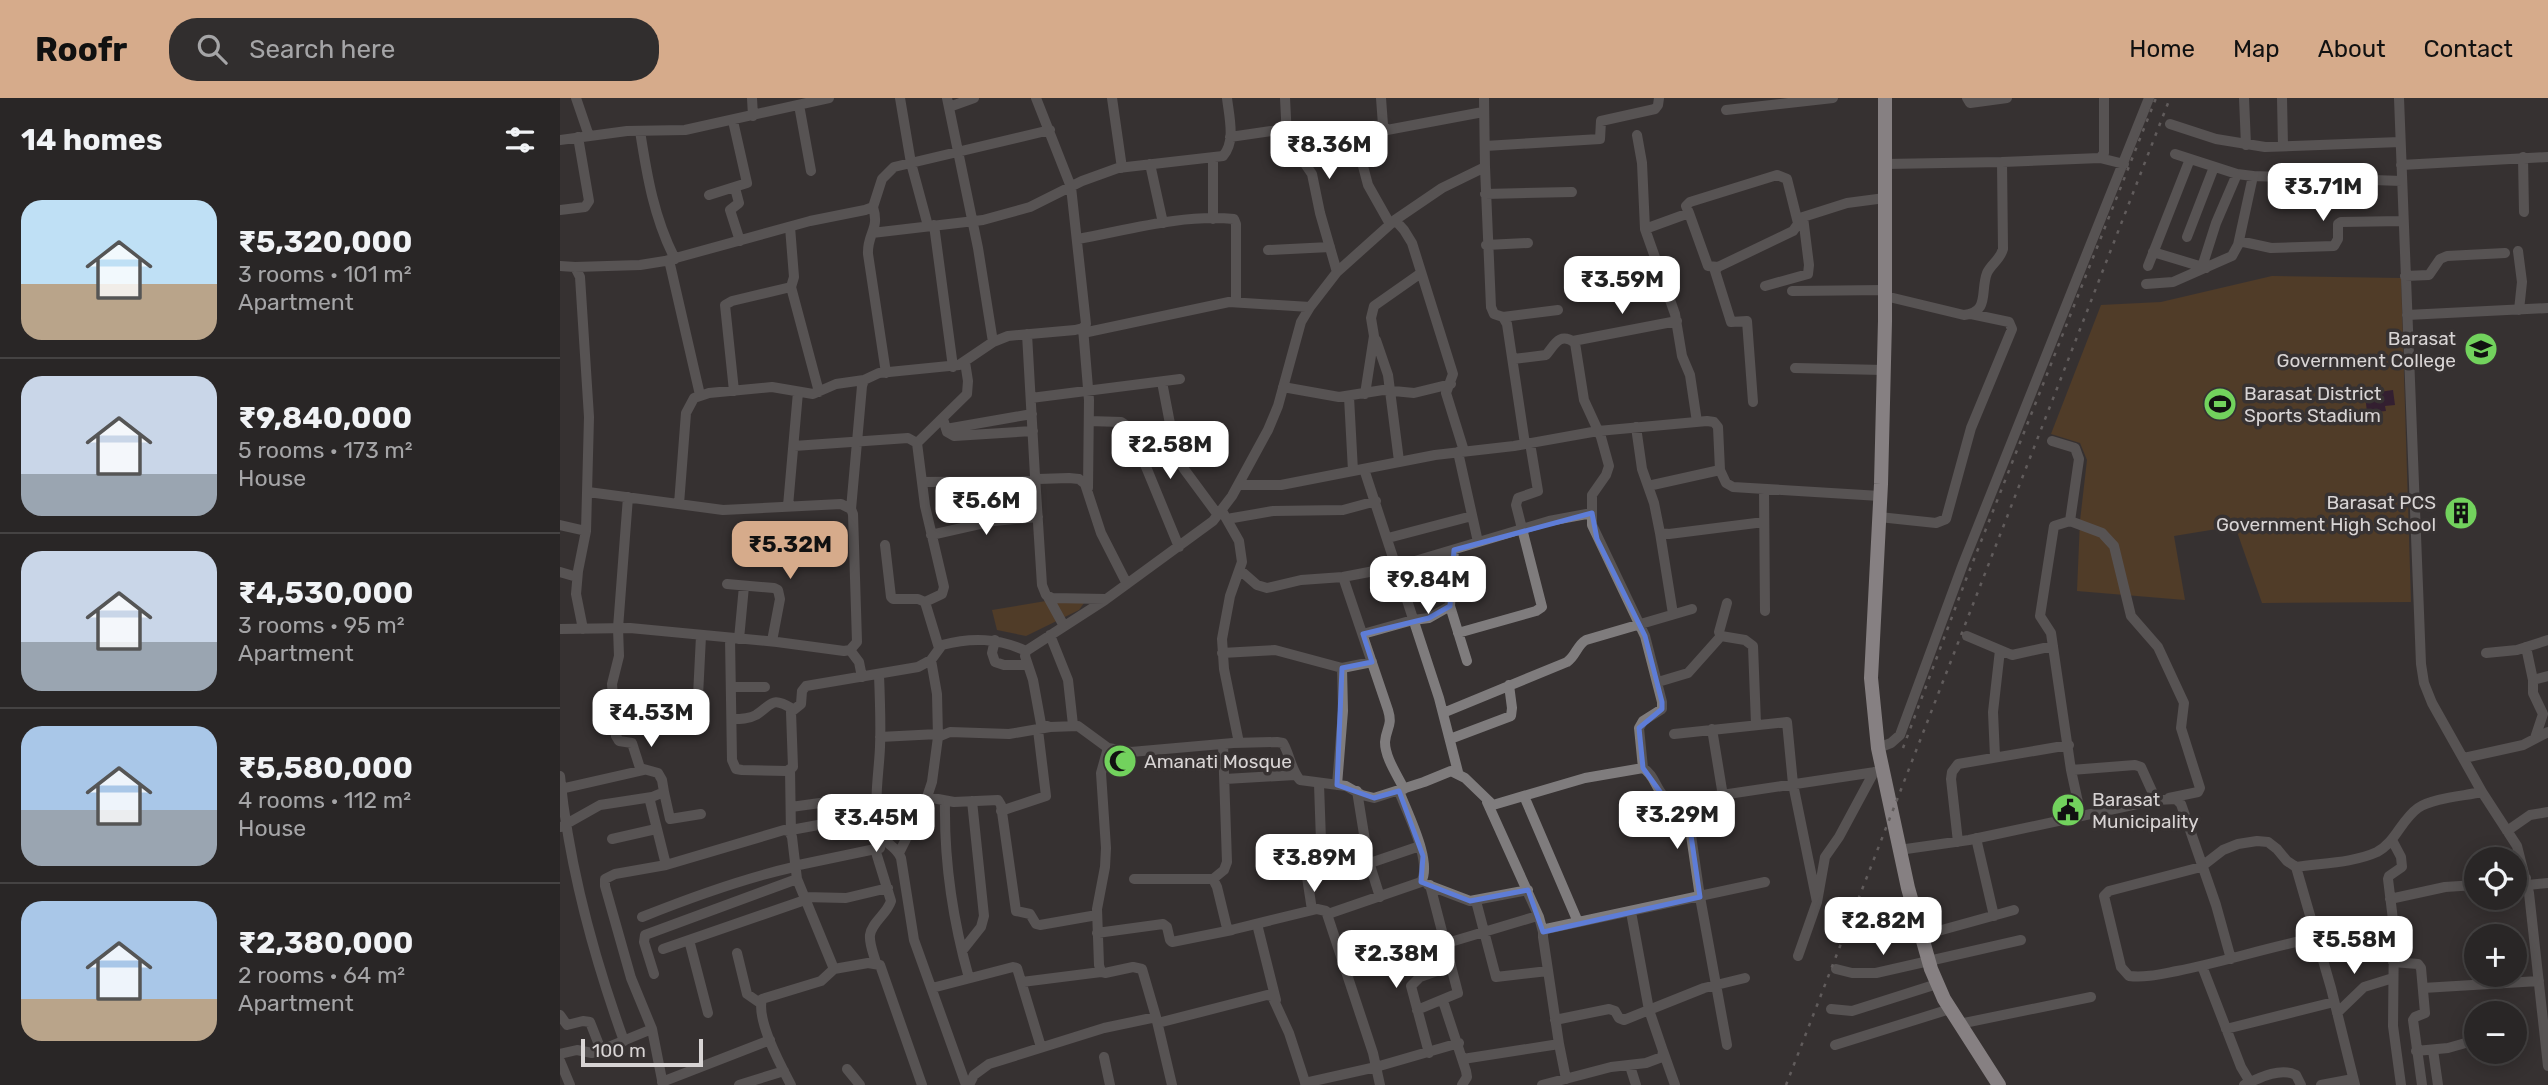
<!DOCTYPE html>
<html lang="en">
<head>
<meta charset="utf-8">
<style>
  :root { --surface:#292626; --page:#312e2e; --text:#f1f3f6; --muted:#a5a5a7; --line:#454343; --accent:#d6ab8b }
  body { margin:0; font-family:Rubik,sans-serif; background:var(--page); color:var(--text); height:100vh; display:flex; flex-direction:column; font-size:26px; white-space:nowrap }
  * { box-sizing:border-box; margin:0 }
  p { font-size:23px; color:var(--muted) }
  .icon { flex:none; width:38px; height:38px; fill:none; stroke:currentColor; stroke-width:2; stroke-linecap:round; stroke-linejoin:round }
  .map { position:relative; flex:1; overflow:hidden }
  .side { display:flex; flex-direction:column; background:var(--surface); width:560px }
  .side>* { flex:none }
  .controls { position:absolute; left:1904px; top:749px; display:grid; gap:14px }
  .controls a { display:grid; place-items:center; width:63px; height:63px; border-radius:50%; background:var(--surface); box-shadow:0 4px 18px #0003,0 0 0 2px var(--line); font-size:35px }
  .scale { position:absolute; left:21px; bottom:18px; width:122px; box-sizing:border-box; padding-left:7px; border:4px solid #d8d4d4; border-top:0; font-size:19px; line-height:24px; white-space:nowrap; color:#d8d4d4; -webkit-text-stroke:5px #373232; paint-order:stroke }
  .price { position:absolute; translate:-50% -60px; padding:0 16px; border-radius:14px; background:#fff; color:#222; font-size:23px; line-height:46px; filter:drop-shadow(0 2px 4px #0008) }
  .price::after { content:''; position:absolute; left:50%; top:42px; width:21px; height:16px; margin-left:-10px; background:inherit; clip-path:polygon(0 0,100% 0,50% 100%) }
  .price.selected { background:var(--accent); color:#111 }
  ul { padding:0; list-style:none }
  li { display:flex; align-items:center; gap:21px; height:175px; padding:0 21px }
  li+li { border-top:2px solid var(--line) }
  li span { display:grid; place-items:center; flex:none; width:196px; height:140px; border-radius:21px; color:#555 }
  li>.icon { margin-inline-start:auto }
  span .icon { width:84px; height:84px; fill:#fffc; stroke-width:1 }
  li b { font-size:30px }
  h2 { display:flex; justify-content:space-between; align-items:center; height:84px; padding:0 21px; font-size:30px }
  header { display:flex; align-items:center; gap:42px; box-sizing:border-box; height:98px; padding:0 35px; background:var(--accent); color:#111 }
  header strong { font-size:33px }
  nav { display:flex; gap:38px; margin-inline-start:auto; font-size:24px }
  .search { width:490px; height:63px; background:var(--page); display:flex; align-items:center; gap:18px; box-sizing:border-box; padding:0 24px; border-radius:28px; color:var(--muted); font-size:26px }
  main { display:flex; flex:1; min-height:0 }
  .map>svg:first-child { display:block }
  .green { fill:#6f491e }
  .water { fill:#300b30 }
  .lines { fill:none; stroke-linecap:round; stroke-linejoin:round }
  .minor { stroke:#7f7c7d; stroke-width:10 }
  .highway { stroke:#e7e1e4; stroke-width:14 }
  .rail { stroke:#949090; stroke-width:2.5; stroke-dasharray:3.5 7; stroke-linecap:butt }
  .marked { fill:none; stroke:#5e7dd7; stroke-width:5; stroke-linejoin:round }
  .labels { text-anchor:middle; stroke-width:7; stroke-linejoin:round; paint-order:stroke }
  .poi-label { font-size:19px; fill:#d8d4d4; stroke:#373232; text-anchor:start }
</style>
</head>
<body>
<header>
<strong>Roofr</strong>
<div class="search"><svg class="icon" aria-label="search" viewBox="0 0 24 24"><circle cx="10" cy="10" r="6"/><path d="M15 15l6 6"/></svg>Search here</div>
<nav><a>Home</a><a>Map</a><a>About</a><a>Contact</a></nav>
</header>
<main>
<section class="side">
<h2>14 homes<svg class="icon" aria-label="filters" viewBox="0 0 24 24"><path d="M4 7h16M4 17h16"/><circle cx="9" cy="7" r="2"/><circle cx="15" cy="17" r="2"/></svg></h2>
<ul>
<li><span style="background:linear-gradient(#bfe0f5 60%,#b9a48a 0)"><svg class="icon" aria-label="home" viewBox="0 0 24 24"><path d="M3 11l9-7 9 7M6 9v11h12V9"/></svg></span><div><b>₹5,320,000</b><p>3 rooms · 101 m²</p><p>Apartment</p></div></li>
<li><span style="background:linear-gradient(#c9d6e8 70%,#9aa5b1 0)"><svg class="icon" aria-label="home" viewBox="0 0 24 24"><path d="M3 11l9-7 9 7M6 9v11h12V9"/></svg></span><div><b>₹9,840,000</b><p>5 rooms · 173 m²</p><p>House</p></div></li>
<li><span style="background:linear-gradient(#c9d6e8 65%,#9aa5b1 0)"><svg class="icon" aria-label="home" viewBox="0 0 24 24"><path d="M3 11l9-7 9 7M6 9v11h12V9"/></svg></span><div><b>₹4,530,000</b><p>3 rooms · 95 m²</p><p>Apartment</p></div></li>
<li><span style="background:linear-gradient(#a9c7e8 60%,#9aa5b1 0)"><svg class="icon" aria-label="home" viewBox="0 0 24 24"><path d="M3 11l9-7 9 7M6 9v11h12V9"/></svg></span><div><b>₹5,580,000</b><p>4 rooms · 112 m²</p><p>House</p></div></li>
<li><span style="background:linear-gradient(#a9c7e8 70%,#b9a48a 0)"><svg class="icon" aria-label="home" viewBox="0 0 24 24"><path d="M3 11l9-7 9 7M6 9v11h12V9"/></svg></span><div><b>₹2,380,000</b><p>2 rooms · 64 m²</p><p>Apartment</p></div></li>
</ul>
</section>
<div class="map">
<svg width="1988" height="987" viewBox="0 0 1988 987">
  <rect width="100%" height="100%" fill="#373232"/>
  <!-- green -->
  <path class="green" d="M1712,178L1841,180L1851,504L1702,505L1675,428L1614,438L1625,502L1517,493L1520,423L1527,362L1520,345L1491,336L1541,207L1601,204Z
    M492,502L524,505L519,512L466,538L437,532L432,512Z
    M850,832L857,854L827,862L821,842Z"/>
  <!-- water -->
  <path class="water" d="M1833,292L1835,307L1825,308L1826,313L1807,315L1805,296Z"/>
  <g class="lines">
    <!-- minor -->
    <path class="minor" d="M16,0L29,38
      M192,0L193,18
      M340,0L351,65L368,128
      M387,0L418,150L433,244
      M552,0L562,70
      M725,0L727,40L752,76L760,115L777,174
      M821,0L823,27L827,32L923,14
      M924,0L925,69L882,90L835,122L777,174L750,209L741,224L718,308L708,332L672,398L653,423L545,502L466,553L465,558L473,582L481,626L490,629L518,628L548,650L571,654L673,645L717,644L723,645C730,657 731,672 740,682L786,688L802,697L814,700L864,684L891,673L905,680L933,707L1025,680L1083,670C1098,679 1095,699 1115,704L1322,673
      M1407,0L1410,5L1447,0
      M1684,0L1686,47
      M1722,0L1723,48
      M1839,0L1861,566L1864,585L1872,605L1922,694L1957,748L1969,795L1988,968
      M239,7L251,73
      M389,9L414,0
      M1166,12L1273,0
      M1610,26L1656,41L1705,49L1840,44
      M80,33C87,78 94,120 115,161
      M1077,37L1082,65L1085,131L1115,216L1122,258L1130,277L1137,324
      M795,38L808,87L830,126
      M670,39L725,31
      M0,42L67,33L125,32L269,0
      M925,48L1040,41L1041,23L1095,11L1098,7L1099,0
      M1615,56L1677,76L1693,78L1842,83
      M1963,59L1964,114
      M1540,60L1564,66
      M1442,64L1540,60L1544,55V0
      M590,66L603,125
      M1841,67L1988,59
      M925,69L931,209L934,216L943,219L947,226L965,346
      M175,90L179,105L170,112L180,143
      M925,96L1012,94
      M149,97L187,85L173,23
      M313,109C320,132 307,135 308,156L326,275
      M0,112L25,109L29,103L18,39
      M1129,115L1126,108L1130,104L1217,77L1227,81L1238,125
      M653,121V60
      M835,122L844,132L852,145L893,276L886,295L904,353
      M374,127L393,269
      M1085,131L1129,115L1148,168L1158,169
      M312,135L423,122L470,109L522,83L558,70L663,58C676,44 669,18 667,0
      M1627,139L1654,69
      M518,141C568,132 622,116 674,121L676,126V204
      M1679,143L1711,150L1774,148L1778,141V126L1781,124L1843,123
      M926,147L968,145
      M708,152L770,149
      M1958,153L1962,184L1959,212
      M1593,154L1646,170
      M109,162L140,297
      M0,168L15,169L20,179L29,319L26,433L18,473L16,496L23,531
      M1588,168L1630,61
      M15,169L80,167L105,163L250,123L305,112L313,109L322,81L334,69L490,32
      M1642,169L1656,125L1677,76
      M1845,178L1869,177L1880,161L1887,158L1945,155
      M1586,186L1613,184L1672,158L1678,147L1693,78
      M1205,188L1248,176L1249,167L1243,119
      M231,189L259,294
      M1232,193L1325,192
      M1325,198L1404,217C1430,214 1420,193 1427,175C1431,166 1440,162 1443,151L1442,64L1325,66
      M1847,217L1988,210
      M943,219L998,212
      M523,230L529,302L528,390
      M523,235L669,204L750,209
      M467,236L475,378L478,381L509,380L519,381L525,386L541,435L567,486
      M816,242L828,277L839,363
      M1013,243L1117,223
      M953,261L986,257C994,248 999,233 1015,245L1024,302L1041,339L1049,368L1046,377L1032,397V427L1085,538L1102,604V611L1083,623L1079,630L1083,670
      M1235,270L1323,272
      M602,284L616,357L624,371L658,417
      M723,289L779,299L823,292L854,295L891,286
      M174,293L165,207L172,203L231,189L234,179L230,129
      M805,296L814,238L811,220L814,208L861,175
      M789,299L793,373
      M471,300L620,281
      M1193,304L1187,223L1171,224L1155,173L1158,169L1233,133L1243,119L1287,105L1325,100
      M383,321L387,334L394,338L473,333
      M529,323L561,324L570,330L619,449
      M1076,329L1082,371L1094,405L1100,435L1109,436L1204,424
      M386,331L472,316
      M573,337L611,330
      M1492,343L1515,350L1519,361L1510,423L1494,428L1480,518L1491,535L1511,672L1521,718
      M357,345L407,296L408,283L405,264
      M234,348L348,340L357,345L365,408L384,489L382,496L365,504
      M898,354L918,444
      M804,371L879,600L898,674
      M475,378L482,487L486,497L492,500L545,501
      M362,384L475,383
      M678,387H721L875,357L954,348L1038,333L1147,323L1154,324L1158,329L1160,372L1166,385L1173,389L1320,398
      M1088,388L1160,372
      M1204,391L1205,513
      M68,399L58,530L59,558L52,586L56,638L59,643L72,645L80,670L98,675L102,682L104,694L92,699L90,703L106,767
      M119,406L126,315L134,300L149,295L212,289L253,296L276,286L304,282
      M228,408L238,294
      M291,411L302,288L304,282L319,275L399,267L433,244L448,238L515,232L523,230L526,226L511,89L476,0
      M662,413L679,443L682,464L670,498L662,541L664,571L679,645
      M1319,419L1376,425L1386,421L1411,330L1452,231L1449,224L1411,216
      M667,421L713,413L783,412L816,403
      M1510,423L1542,435L1554,448L1571,518L1598,549L1624,605L1621,630L1640,690L1638,694L1609,700
      M425,424L426,384
      M0,427L26,433
      M1100,435L1113,516
      M371,437L433,423L478,419
      M828,440L912,418
      M325,447L331,499L333,501H358L365,504L379,550
      M681,473L697,487L707,490L741,482L783,479L835,469L989,423L1032,415
      M0,474L17,479
      M783,479L828,612C833,628 826,630 825,644C825,660 838,678 844,691
      M167,486L214,490L218,492L220,501L212,543
      M488,499L504,528
      M1167,505L1159,534L1161,538L1185,542L1193,548L1196,626
      M890,508L907,563
      M0,531L70,530L217,544L284,553L290,552L297,544L293,416L291,411L281,406L163,412L28,394
      M898,535L976,513L982,509L956,407L958,400L978,393L970,345
      M803,536L853,522L869,520L890,508L894,452
      M490,537L508,582L513,627
      M1407,538L1452,557L1493,548
      M170,540L172,662L176,671L182,672L227,673L233,669L231,614L241,606L242,593L246,588L358,569L371,562L382,547C412,539 438,540 466,553
      M179,541L184,488
      M435,542L432,555L435,564L444,567H468
      M1966,549L1973,582V595L1983,616L1975,640
      M290,552L299,564L302,579
      M662,555L715,552L782,570L812,564
      M1926,555L1957,552L1988,542
      M371,562L377,596L378,639
      M319,577C320,601 321,625 320,649C319,677 312,708 321,736C324,746 336,747 341,760L354,842L406,987
      M1973,582L1988,578
      M1098,584L1128,575L1161,538
      M172,589H205
      M53,604L84,601L106,605L119,599L132,600L138,598L141,538
      M883,615L1007,564C1016,558 1017,547 1026,542L1132,511
      M172,621C180,621 189,621 196,617C213,606 211,598 233,611
      M1152,631L1163,698
      M1114,636L1227,624L1233,686L1257,804
      M320,639L378,636
      M890,641L951,618L952,610L949,587
      M548,650L541,675L546,750L545,769L537,811L539,867L541,874L545,875L573,869L582,871L596,919L612,987
      M1318,650L1331,645L1340,637L1403,466L1589,0
      M1435,659L1433,614L1440,552
      M1904,660L1963,647L1988,634
      M230,671L231,737
      M1511,672L1575,667L1581,669L1596,702
      M0,678C9,769 33,857 64,943
      M665,681L735,677
      M777,687L783,613L782,570
      M1,691L84,672
      M797,693L808,761L820,799
      M104,694L110,721L141,716
      M964,698L1018,824
      M367,699L394,704L438,702L441,707L456,813L470,816L476,826L480,827L537,817
      M385,703C384,762 393,823 409,880
      M1126,703L1140,799L1167,947
      M927,704L979,819
      M231,709L289,701
      M441,713L486,698L478,632
      M1,729L40,707L92,699
      M231,732L318,716
      M1947,733L1970,717L1988,714
      M1416,740L1434,818
      M52,741L96,731
      M1832,742L1841,759L1842,769L1829,778L1828,781L1834,830L1833,928L1841,987
      M1398,744L1391,681L1392,674L1398,666L1509,647
      M315,751L331,803C327,816 312,824 310,837C309,846 314,857 316,865
      M1339,752L1409,742L1596,702L1616,701L1621,706L1656,807L1671,861
      M339,755L367,699L372,684L378,639L390,634L449,636L490,629
      M810,765L860,748
      M234,768L320,750
      M1736,769L1771,890L1795,987
      M574,781H653L657,789L667,830L671,832L757,811L766,813L813,955L820,987
      M653,781L664,772L667,764L663,646
      M1955,783L1966,780
      M868,787L910,803L968,792
      M1968,787L1988,785
      M244,799L286,800L328,790
      M1830,801L1885,789L1916,787
      M916,803L936,879L988,873
      M752,812L743,753L761,743L759,686
      M768,816L861,784C873,764 847,715 839,693
      M82,819C132,799 181,781 234,769
      M697,826L716,902
      M537,835L603,826L607,829L610,842L612,844L672,832
      M1360,838L1454,812
      M1755,840C1708,849 1664,864 1617,873C1601,876 1585,880 1569,878L1561,869L1544,798L1549,793L1641,769L1663,752L1678,746L1697,743L1708,744L1717,751L1727,763L1736,769C1762,765 1793,765 1817,754C1836,744 1841,722 1858,710C1872,700 1904,698 1922,694
      M129,842L148,915
      M103,851L245,802
      M402,853L421,829L424,818L412,703
      M177,855L187,896L200,905
      M1238,858L1257,804L1265,759L1279,739L1314,674
      M1833,864L1858,866L1861,870L1865,915L1855,919L1853,922L1862,987
      M1642,868L1681,969L1690,984
      M274,871L308,865L320,867L362,987
      M1276,871L1292,875H1316L1461,842
      M787,875L974,819H979L983,834
      M94,876L84,844L85,837L237,781
      M462,884L541,874
      M372,890L453,869L457,870L481,949
      M1863,890L1979,883
      M883,903L906,973L907,979L902,987
      M1271,911L1292,913L1377,886
      M857,912L898,895L870,787
      M1777,915L1804,889L1833,880
      M0,917L7,927L23,923L30,924L41,952L92,931
      M995,922L1049,911L1055,913L1059,920L1064,922L1144,890L1185,880
      M598,925L707,897L712,898L729,935L746,987
      M1399,926L1531,899
      M1666,931L1774,904
      M1275,947L1390,911
      M1873,952L1878,987
      M1103,953L1115,987
      M1856,953L1888,950L1916,942
      M869,955L851,888L860,879L891,868
      M0,956L17,952L32,955L41,952
      M544,959L550,987
      M903,961L999,946
      M0,963L10,987
      M1070,968L1076,987
      M287,971L300,987
      M1006,981L999,946L983,839V834L986,831L1205,784
      M102,984L210,942
      M745,985L816,969L899,945
      M103,987L92,931L71,880L45,788V781L55,776L106,767L224,732L229,733L232,739L237,781L274,871L261,883L202,901C196,922 221,968 231,987
      M179,987L224,973
      M409,987L414,977L429,966L544,930L596,919
      M982,987L1051,969L1086,965L1102,959L1103,953L1089,912L1071,814
      M1684,987C1699,980 1720,969 1736,977L1741,987
      M1761,987L1793,981"/>
    <!-- highway -->
    <path class="highway" d="M1325,0V223L1321,386L1311,580L1318,650L1348,790L1371,871L1384,901L1439,987"/>
    <!-- rail -->
    <path class="rail" d="M1343,650L1405,484L1596,0
      M1226,987L1610,0"/>
  </g>
  <!-- marked area -->
  <path d="M0 0H1988V987H0ZM1032,415L1037,441L1085,538L1102,604V611L1079,630L1083,670L1106,702L1126,703L1140,799L983,834L968,792L910,803L861,784L863,758L839,693L814,700L777,687L782,570L812,564L803,536L869,520L890,508L894,452Z" fill="#373232" fill-opacity=".55" fill-rule="evenodd"/>
  <path class="marked" d="M1032,415L1037,441L1085,538L1102,604V611L1079,630L1083,670L1106,702L1126,703L1140,799L983,834L968,792L910,803L861,784L863,758L839,693L814,700L777,687L782,570L812,564L803,536L869,520L890,508L894,452Z"/>
  <!-- icons -->
  <defs>
    <symbol id="university-disc" viewBox="-11 -11 22 22"><circle r="9.5" fill="#72d25d" stroke="#373232"/><path d="M0-5L7-2L0 1L-7-2ZM-4 1L0 2.5L4 1V4Q0 6-4 4Z" fill="#111"/></symbol>
    <symbol id="stadium-disc" viewBox="-11 -11 22 22"><circle r="9.5" fill="#72d25d" stroke="#373232"/><path d="M0-5a6.5 5 0 1 0 0 10a6.5 5 0 1 0 0-10ZM-3.5-1.8h7v3.6h-7Z" fill="#111"/></symbol>
    <symbol id="building-disc" viewBox="-11 -11 22 22"><circle r="9.5" fill="#72d25d" stroke="#373232"/><path d="M-4-6H4V6H1V3H-1V6H-4ZM-2.5-4.3h1.7v1.8h-1.7ZM.8-4.3h1.7v1.8H.8ZM-2.5-1h1.7V.8h-1.7ZM.8-1h1.7V.8H.8Z" fill="#111"/></symbol>
    <symbol id="mosque-disc" viewBox="-11 -11 22 22"><circle r="9.5" fill="#72d25d" stroke="#373232"/><path d="M3.5-4.9A6 6 0 1 0 3.5 4.9A5 5 0 1 1 3.5-4.9Z" fill="#111"/></symbol>
    <symbol id="civic-disc" viewBox="-11 -11 22 22"><circle r="9.5" fill="#72d25d" stroke="#373232"/><path d="M-.6-6.5H3V-4.5H.6V-3L4-1V1h2V6H-6V1h2V-1L-.6-3ZM-1.2 2.5V6h2.4V2.5Z" fill="#111"/></symbol>
  </defs>
  <g fill-rule="evenodd">
    <use href="#university-disc" x="1902" y="232" width="38" height="38"/>
    <use href="#stadium-disc" x="1641" y="287" width="38" height="38"/>
    <use href="#building-disc" x="1882" y="396" width="38" height="38"/>
    <use href="#mosque-disc" x="541" y="644" width="38" height="38"/>
    <use href="#civic-disc" x="1489" y="693" width="38" height="38"/>
  </g>
  <g class="labels">
    <!-- poi labels -->
    <g class="poi-label">
      <text x="1896" y="247" text-anchor="end">Barasat<tspan x="1896" dy="22">Government College</tspan></text>
      <text x="1684" y="302">Barasat District<tspan x="1684" dy="22">Sports Stadium</tspan></text>
      <text x="1876" y="411" text-anchor="end">Barasat PCS<tspan x="1876" dy="22">Government High School</tspan></text>
      <text x="584" y="670">Amanati Mosque</text>
      <text x="1532" y="708">Barasat<tspan x="1532" dy="22">Municipality</tspan></text>
    </g>
  </g>
</svg>
<div class="controls">
<a><svg class="icon" aria-label="locate" viewBox="0 0 24 24"><circle cx="12" cy="12" r="6"/><path d="M12 2v4M12 18v4M2 12h4M18 12h4"/></svg></a>
<a>+</a>
<a>−</a>
</div>
<div class="scale">100 m</div>
<b class="price" style="left:769px;top:83px">₹8.36M</b>
<b class="price" style="left:1763px;top:125px">₹3.71M</b>
<b class="price" style="left:1062px;top:218px">₹3.59M</b>
<b class="price" style="left:610px;top:383px">₹2.58M</b>
<b class="price" style="left:426px;top:439px">₹5.6M</b>
<b class="price selected" style="left:230px;top:483px">₹5.32M</b>
<b class="price" style="left:868px;top:518px">₹9.84M</b>
<b class="price" style="left:91px;top:651px">₹4.53M</b>
<b class="price" style="left:1117px;top:753px">₹3.29M</b>
<b class="price" style="left:316px;top:756px">₹3.45M</b>
<b class="price" style="left:754px;top:796px">₹3.89M</b>
<b class="price" style="left:1323px;top:859px">₹2.82M</b>
<b class="price" style="left:1794px;top:878px">₹5.58M</b>
<b class="price" style="left:836px;top:892px">₹2.38M</b>
</div>
</main>
</body>
</html>
